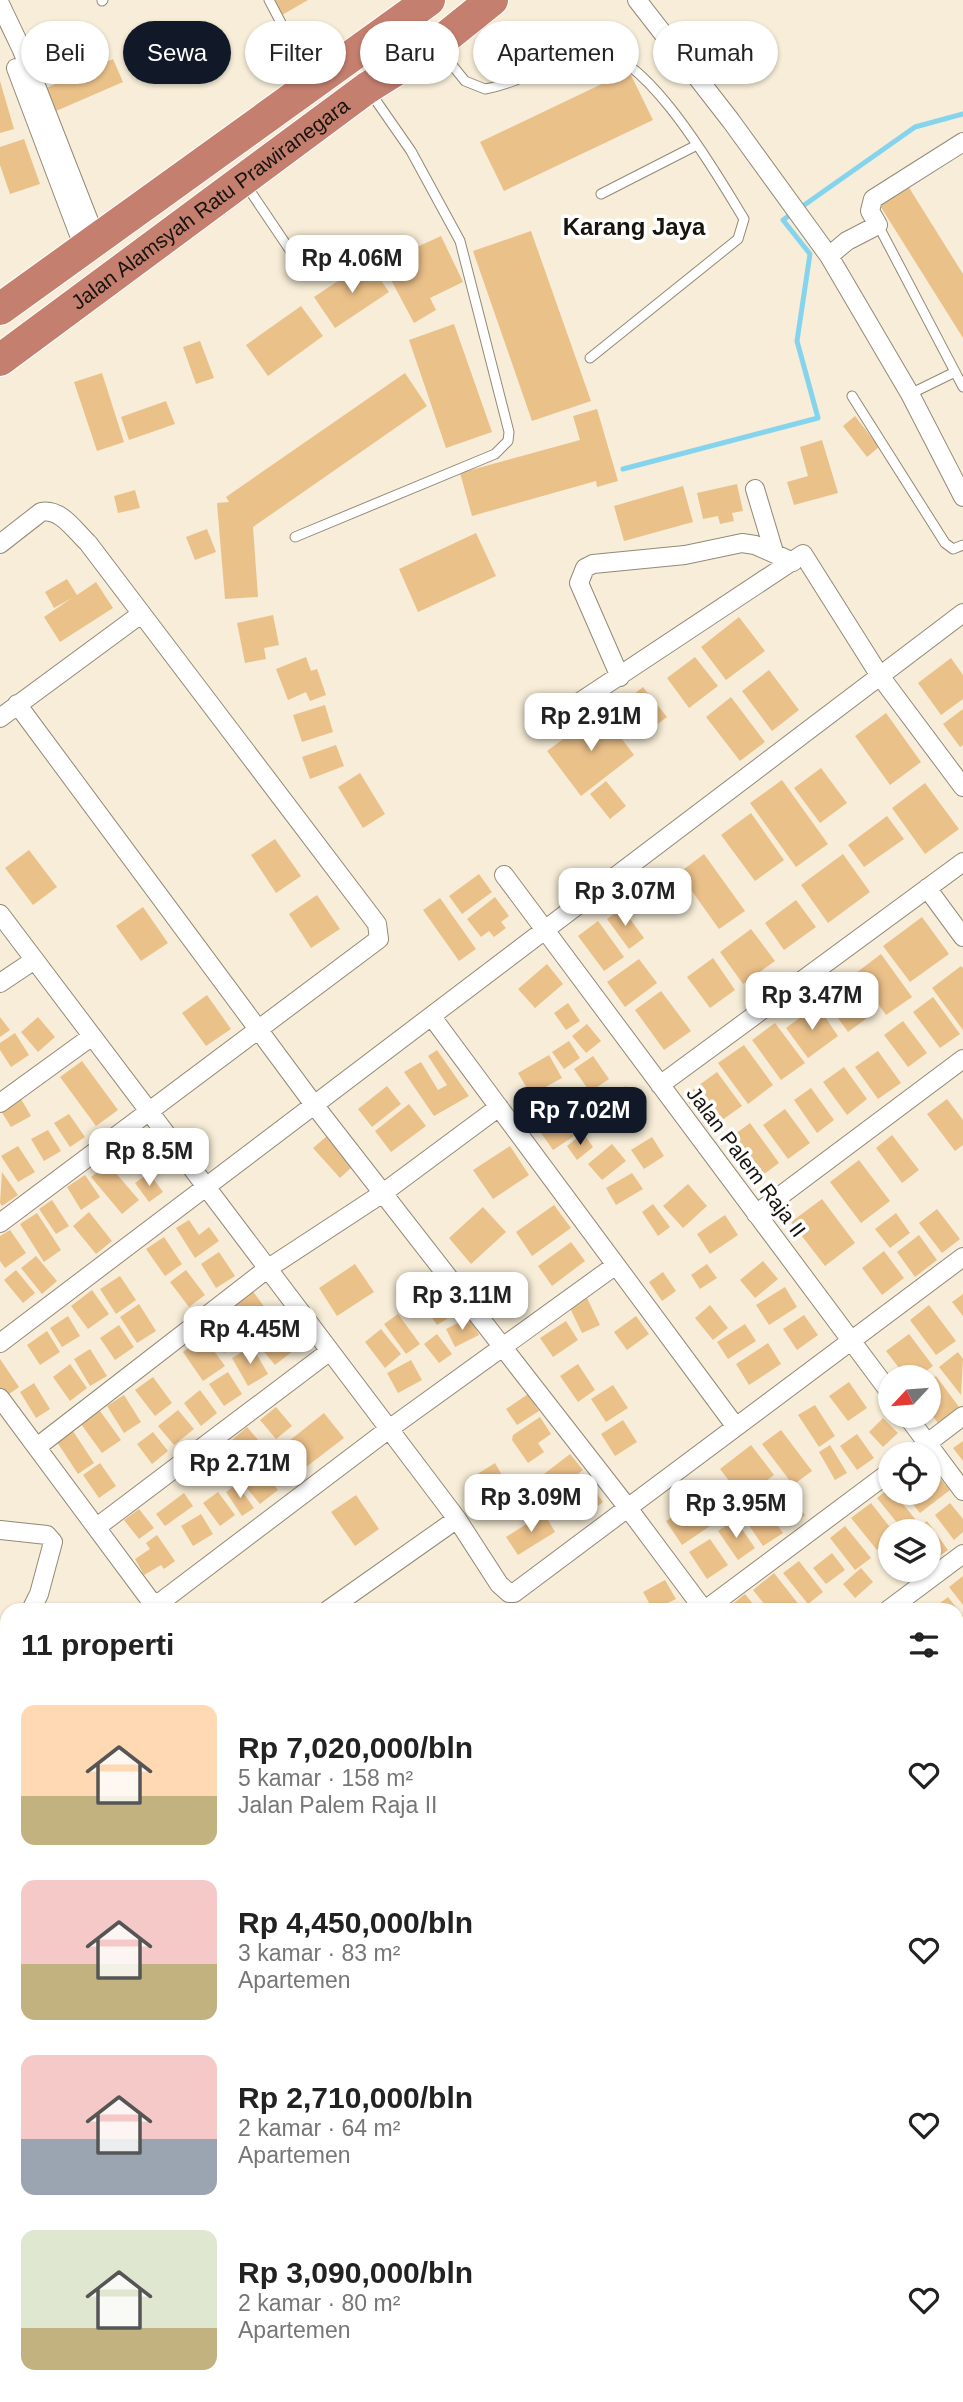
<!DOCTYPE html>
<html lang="id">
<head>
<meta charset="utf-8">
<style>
  :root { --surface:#fff; --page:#f2f2f2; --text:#222; --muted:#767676; --accent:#111827 }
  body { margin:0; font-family:Helvetica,sans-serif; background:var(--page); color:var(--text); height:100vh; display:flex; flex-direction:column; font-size:26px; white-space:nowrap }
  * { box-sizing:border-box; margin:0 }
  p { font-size:23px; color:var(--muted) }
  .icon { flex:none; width:38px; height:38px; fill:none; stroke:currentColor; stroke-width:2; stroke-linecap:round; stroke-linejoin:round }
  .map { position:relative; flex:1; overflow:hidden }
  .drawer { position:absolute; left:0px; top:1603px; width:964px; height:800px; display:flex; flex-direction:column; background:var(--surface); border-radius:21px 21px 0 0; box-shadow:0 2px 5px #0004 }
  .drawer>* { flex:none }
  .top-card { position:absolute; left:21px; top:21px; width:922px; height:63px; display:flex; gap:14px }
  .needle { width:46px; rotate:244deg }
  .controls { position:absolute; left:878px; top:1365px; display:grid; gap:14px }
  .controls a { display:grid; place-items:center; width:63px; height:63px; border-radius:50%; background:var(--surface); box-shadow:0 2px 5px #0004; font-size:35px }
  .price { position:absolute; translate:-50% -60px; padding:0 16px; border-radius:14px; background:#fff; color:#222; font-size:23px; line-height:46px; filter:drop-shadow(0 2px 4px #0008) }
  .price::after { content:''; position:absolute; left:50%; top:42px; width:21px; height:16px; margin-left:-10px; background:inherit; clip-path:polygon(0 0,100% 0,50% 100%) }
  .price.on { background:var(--accent); color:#fff }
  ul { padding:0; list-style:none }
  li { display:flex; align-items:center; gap:21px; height:175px; padding:0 21px }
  li span { display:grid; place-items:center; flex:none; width:196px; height:140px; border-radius:14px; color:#555 }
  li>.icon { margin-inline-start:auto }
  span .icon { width:84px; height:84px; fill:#fffc; stroke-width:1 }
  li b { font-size:30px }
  h2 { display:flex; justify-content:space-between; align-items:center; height:84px; padding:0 21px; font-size:30px }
  .chip { padding:0 24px; border-radius:32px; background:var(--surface); box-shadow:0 2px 5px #0004; font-size:24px; line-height:63px }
  .chip.on { background:var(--accent); color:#fff }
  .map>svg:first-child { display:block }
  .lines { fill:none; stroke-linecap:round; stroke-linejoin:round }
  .stream { stroke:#85d4ee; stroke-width:5 }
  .building { fill:#ebc18a }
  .lane-casing { stroke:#938977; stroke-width:11 }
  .street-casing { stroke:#938977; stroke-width:20 }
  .highway-casing { stroke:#fff; stroke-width:34 }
  .lane { stroke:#fff; stroke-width:9 }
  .street { stroke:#fff; stroke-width:18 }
  .highway { stroke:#c57f6f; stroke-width:32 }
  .labels { text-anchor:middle; stroke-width:7; stroke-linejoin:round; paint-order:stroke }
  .street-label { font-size:21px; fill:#17140d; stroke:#fff }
  .quarter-label { font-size:24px; font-weight:bold; fill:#17140d; stroke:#fff }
</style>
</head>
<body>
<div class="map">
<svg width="963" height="2402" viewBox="0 0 963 2402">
  <rect width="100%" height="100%" fill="#f7edd8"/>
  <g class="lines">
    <!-- stream -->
    <path class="stream" d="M623,469L818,418L797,341L810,254L783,220L915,127L963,114
      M15,2402L29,2396
      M269,2402L272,2396"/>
  </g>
  <!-- building -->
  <path class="building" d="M273,0H308L282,15Z
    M113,59L123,82L56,111L46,88Z
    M629,71L653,120L504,191L480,142Z
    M0,81L14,129L0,133Z
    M24,139L40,184L10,194L0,165V147Z
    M908,186L963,274V338L879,204Z
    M531,231L591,401L532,421L473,251Z
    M441,236L463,282L430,298L436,310L414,323L382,263Z
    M368,261L389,292L335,328L314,297Z
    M301,306L323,336L268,376L246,345Z
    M454,324L492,432L446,448L409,340Z
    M200,341L214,378L196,384L183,347Z
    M102,373L124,442L97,451L74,382Z
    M405,373L427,406L253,527L258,597L225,599L217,503L229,502L226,497Z
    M166,401L175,424L129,440L121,417Z
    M597,409L618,481L597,487L596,481L472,516L460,473L580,440L573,416Z
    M855,416L879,447L867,457L843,426Z
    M822,440L838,493L794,505L787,482L808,476L800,447Z
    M737,484L743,511L732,513L734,521L720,524L718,516L703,519L697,493Z
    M683,486L693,522L624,541L614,506Z
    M135,490L140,508L118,513L114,496Z
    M207,529L216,552L195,560L186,537Z
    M476,533L496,576L418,612L399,569Z
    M67,579L77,595L96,582L113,608L60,642L44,617L72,598L54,608L45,592Z
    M273,615L279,645L264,648L266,659L245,663L237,623Z
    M739,617L765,651L726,680L701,647Z
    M306,657L311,671L317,669L326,695L310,701L306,692L288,700L276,669Z
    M695,657L718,686L689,708L667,678Z
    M951,658L963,675V699L941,715L918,683Z
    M769,670L799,710L772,731L742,691Z
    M643,687L667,717L638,739L615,709Z
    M731,697L765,742L740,761L706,717Z
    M325,705L333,732L302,742L293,715Z
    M963,709V745L960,747L943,724Z
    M601,711L634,755L581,796L547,751Z
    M886,713L921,762L890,785L855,736Z
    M336,745L344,766L310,779L302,757Z
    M821,768L847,803L820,823L794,788Z
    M360,773L385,814L363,828L338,787Z
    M782,780L828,844L796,867L750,803Z
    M606,781L626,806L610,819L590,794Z
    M925,783L959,829L925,854L892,808Z
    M751,813L784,860L755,881L721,835Z
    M887,816L904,839L864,867L848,845Z
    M275,839L301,876L276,893L251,855Z
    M29,850L57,887L33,905L5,868Z
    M704,854L745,911L719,929L679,873Z
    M843,854L870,892L828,923L801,885Z
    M479,874L492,892L462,914L449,896Z
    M317,895L340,929L311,948L289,914Z
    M495,897L509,916L501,922L506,928L494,937L489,931L481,937L467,919Z
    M440,898L476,949L459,961L423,910Z
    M796,900L816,927L784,950L765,923Z
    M143,907L168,943L141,961L116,926Z
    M622,908L644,938L629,949L607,919Z
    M922,917L949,954L910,982L883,946Z
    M598,921L624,957L604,971L578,936Z
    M751,929L775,961L743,984L720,952Z
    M881,954L912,997L886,1015L856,973Z
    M713,958L735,990L710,1008L687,977Z
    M639,959L657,983L625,1007L607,982Z
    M547,964L563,984L535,1008L518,989Z
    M961,966L963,968V1030L932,988Z
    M846,974L874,1013L848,1032L820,993Z
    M661,991L691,1031L664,1050L635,1010Z
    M207,995L231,1029L206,1046L182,1013Z
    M933,997L960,1034L940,1048L913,1012Z
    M568,1003L580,1021L566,1030L554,1013Z
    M817,1005L838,1036L808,1058L786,1028Z
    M0,1017L10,1030L0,1037Z
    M38,1017L55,1037L38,1052L21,1032Z
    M903,1021L927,1053L908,1067L884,1035Z
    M775,1023L805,1063L781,1080L752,1040Z
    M587,1024L601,1041L586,1053L572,1036Z
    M15,1033L29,1055L11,1067L0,1050V1043Z
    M569,1041L580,1058L564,1069L552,1052Z
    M744,1045L773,1085L748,1104L718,1063Z
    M437,1050L469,1096L434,1116L404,1072L421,1062L438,1090L447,1085L428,1056Z
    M878,1051L901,1083L878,1099L855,1067Z
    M549,1055L562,1078L531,1095L518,1073Z
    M593,1056L609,1079L590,1092L574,1069Z
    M82,1061L118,1110L96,1126L60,1077Z
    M844,1067L867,1099L847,1115L823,1082Z
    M717,1072L742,1106L708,1130L684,1096Z
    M387,1086L401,1104L372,1127L358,1109Z
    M626,1086L637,1102L621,1113L610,1097Z
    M553,1088L565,1104L547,1118L535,1102Z
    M811,1088L834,1120L817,1133L794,1100Z
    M581,1097L596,1116L584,1126L569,1106Z
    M21,1099L31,1116L11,1127L1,1111Z
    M947,1099L963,1120V1145L955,1151L927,1114Z
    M409,1104L426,1126L391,1152L375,1131Z
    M785,1109L810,1143L788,1159L763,1125Z
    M69,1114L85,1137L70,1147L54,1123Z
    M560,1115L574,1136L553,1150L539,1130Z
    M750,1123L779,1163L760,1177L731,1137Z
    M48,1130L61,1151L44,1161L31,1139Z
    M583,1133L593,1147L577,1160L567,1146Z
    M136,1134L152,1158L132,1171L116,1148Z
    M892,1135L919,1170L902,1183L876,1148Z
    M327,1136L353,1166L340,1178L313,1148Z
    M652,1137L664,1156L644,1169L631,1150Z
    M612,1144L626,1161L602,1180L588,1164Z
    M18,1146L35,1172L18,1182L1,1156Z
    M510,1146L529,1175L493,1199L473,1170Z
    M859,1160L890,1201L861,1223L830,1182Z
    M108,1164L139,1200L122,1214L91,1177Z
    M2,1172L18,1195L2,1206L0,1203Z
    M149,1173L163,1192L149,1202L135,1183Z
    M632,1173L643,1189L616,1205L606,1188Z
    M85,1175L100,1197L81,1210L67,1187Z
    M688,1184L707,1206L683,1228L663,1206Z
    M822,1199L855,1243L825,1266L791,1222Z
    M52,1200L69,1226L56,1234L39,1209Z
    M653,1204L670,1227L658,1236L642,1212Z
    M554,1205L571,1228L532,1256L516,1232Z
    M483,1207L506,1232L471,1264L449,1238Z
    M937,1209L960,1239L942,1253L919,1223Z
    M89,1212L112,1241L96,1254L73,1226Z
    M37,1213L61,1250L44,1262L20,1224Z
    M896,1213L910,1233L890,1248L875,1229Z
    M725,1215L738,1235L710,1254L697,1234Z
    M189,1220L199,1235L209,1227L219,1241L195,1258L176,1228Z
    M10,1230L26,1253L5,1268L0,1261V1236Z
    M919,1235L937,1260L915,1277L897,1252Z
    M164,1237L182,1264L165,1276L146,1249Z
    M571,1242L585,1261L552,1286L538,1266Z
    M884,1251L904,1278L882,1295L862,1268Z
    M219,1252L235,1276L216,1288L201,1264Z
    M36,1256L57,1281L42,1294L21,1268Z
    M763,1261L778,1279L755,1298L740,1280Z
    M355,1264L374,1292L337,1316L319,1288Z
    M707,1264L717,1278L700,1289L691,1275Z
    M16,1270L35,1293L23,1303L4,1280Z
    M186,1270L205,1295L189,1307L170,1282Z
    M663,1272L676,1291L662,1301L649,1282Z
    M120,1276L136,1300L116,1314L100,1289Z
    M785,1287L797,1307L769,1325L756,1305Z
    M92,1290L109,1314L88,1329L71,1306Z
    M252,1290L276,1323L255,1339L231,1306Z
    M448,1293L460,1311L437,1325L425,1308Z
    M963,1294V1316L952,1302Z
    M587,1298L600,1325L582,1333L569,1306Z
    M139,1304L156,1331L137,1343L120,1317Z
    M710,1305L728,1328L713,1340L695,1318Z
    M929,1305L956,1341L936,1355L910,1320Z
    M398,1314L420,1344L406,1354L384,1324Z
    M804,1315L818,1335L797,1350L783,1329Z
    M68,1316L80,1336L62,1347L50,1328Z
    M636,1316L649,1334L627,1350L614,1332Z
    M470,1317L479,1335L455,1347L446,1329Z
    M226,1320L241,1341L224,1353L208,1332Z
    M566,1321L578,1340L553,1357L540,1338Z
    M745,1324L756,1341L728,1359L717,1342Z
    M119,1325L134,1347L115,1360L100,1338Z
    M381,1329L401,1354L385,1368L365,1342Z
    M47,1331L60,1352L40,1365L27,1345Z
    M278,1332L293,1351L275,1365L260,1347Z
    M437,1334L452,1354L439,1363L424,1344Z
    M909,1334L933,1366L918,1377H906L886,1351Z
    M204,1337L225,1366L203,1381L183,1352Z
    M768,1343L781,1364L749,1385L736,1364Z
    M252,1346L268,1374L248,1386L232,1358Z
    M90,1349L107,1376L90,1386L74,1359Z
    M958,1352L963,1359L961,1395L939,1367Z
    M0,1359L19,1387L5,1397L0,1390Z
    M411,1360L422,1380L398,1393L387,1373Z
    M70,1364L87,1388L70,1401L53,1377Z
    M578,1364L595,1390L578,1402L560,1376Z
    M228,1372L242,1394L224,1406L209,1384Z
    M936,1376L959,1407L938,1423L929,1411V1381Z
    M153,1377L172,1403L155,1416L135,1390Z
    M849,1382L867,1408L848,1421L829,1396Z
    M34,1383L50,1409L36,1418L20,1392Z
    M613,1385L628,1408L606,1422L591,1399Z
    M200,1390L217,1413L201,1426L184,1403Z
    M528,1394L539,1411L517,1425L506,1409Z
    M124,1395L141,1422L124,1433L107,1406Z
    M815,1405L835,1436L819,1447L798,1415Z
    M276,1407L292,1426L276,1439L260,1420Z
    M178,1410L194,1429L174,1445L158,1426Z
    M100,1411L121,1440L102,1453L81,1424Z
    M324,1413L344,1438L293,1477L274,1453Z
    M540,1417L551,1434L538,1443L544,1452L528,1463L512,1440L513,1435Z
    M883,1418L898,1433L883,1447L869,1432Z
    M623,1420L637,1442L615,1456L601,1434Z
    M247,1427L259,1441L244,1455L232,1440Z
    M781,1430L812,1471L793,1485L762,1444Z
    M73,1431L94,1463L78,1474L57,1442Z
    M153,1432L168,1451L152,1464L137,1444Z
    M857,1434L874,1458L857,1470L840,1446Z
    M963,1441V1461L953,1448Z
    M751,1445L774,1475L743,1499L720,1469Z
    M830,1445L847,1473L835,1480L819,1452Z
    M570,1454L583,1470L557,1490L544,1474Z
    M100,1463L116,1486L99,1498L83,1475Z
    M495,1463L508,1486L484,1500L471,1478Z
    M929,1465L950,1490L920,1513L904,1493H929Z
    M262,1471L278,1490L260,1504L245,1486Z
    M585,1477L603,1502L580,1520L562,1495Z
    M237,1484L254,1508L242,1516L226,1492Z
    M783,1487L805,1515L790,1527L769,1498Z
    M891,1487V1493H894L916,1520L903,1530L877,1498Z
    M218,1492L235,1515L220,1526L203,1503Z
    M184,1493L193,1506L165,1526L156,1514Z
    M356,1495L379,1529L355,1546L331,1512Z
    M698,1501L713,1524L682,1545L666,1521Z
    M871,1503L893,1531L891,1539L877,1550L851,1518Z
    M950,1503L963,1519V1532L954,1540L935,1515Z
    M765,1508L783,1533L763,1546L746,1521Z
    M139,1509L154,1528L139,1539L124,1520Z
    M544,1513L555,1532L518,1555L506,1537Z
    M201,1514L213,1534L193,1546L181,1526Z
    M735,1519L755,1548L738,1560L718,1531Z
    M927,1521L948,1550L932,1561L929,1557V1531H913Z
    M845,1526L871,1558L855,1570L830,1538Z
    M157,1535L175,1561L164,1569L161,1565L144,1575L135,1559L150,1549L146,1543Z
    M710,1539L728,1565L707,1579L689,1552Z
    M832,1553L845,1570L826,1584L813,1568Z
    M799,1561L823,1592L808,1604L783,1573Z
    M861,1568L873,1582L855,1598L843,1584Z
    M774,1573L800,1606L795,1610H769L753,1590Z
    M963,1576V1605L949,1587Z
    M665,1580L676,1599L653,1610L643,1592Z
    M745,1594L758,1610H725Z
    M948,1597L963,1616V1645L959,1649L957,1610H931Z
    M0,1861L7,1864V1887L0,1884Z
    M963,1880V1913L957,1897V1882Z
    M7,2142V2173L0,2169V2153Z
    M963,2347V2369L957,2365V2356Z
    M442,2396L462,2398L461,2402H441Z
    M800,2396H820L818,2402H798Z"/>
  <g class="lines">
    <defs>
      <path id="lane" d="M269,0L311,80
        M102,1L103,0
        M439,49L465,81L485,89C521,83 554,59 590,52C642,42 720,180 744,219L738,239L590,358
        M246,185L300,265
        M601,194L697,145
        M878,225L963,387
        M910,394L955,372
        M852,396L945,543L953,549L963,545
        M295,537L495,454L508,441L509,432L460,241L411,151L370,92"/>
      <path id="street" d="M637,0L731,121L829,256L910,394L963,497
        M0,4L22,50L96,239
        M16,68L84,248
        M829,256L847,241L878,225L870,211L873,199L963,142
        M755,489L774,552
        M0,544L41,512C61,508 75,531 88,543L377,924L379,939L0,1223
        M620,677L579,583L585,568L593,564L685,555L742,543L755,545L793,562
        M17,704L315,1106L628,1508L704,1610
        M0,718L141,614
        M542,727L803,554L880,676L963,787
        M504,875L891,1394
        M927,888L963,937
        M0,914L457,1519L499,1584L509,1593H514L963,1257
        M0,983L33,961
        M432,1017L736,1427
        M660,1085L963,862
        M0,1103L91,1037
        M756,1214L963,1059
        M0,1343L963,613
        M0,1398L150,1600L158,1604L389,1429L616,1265
        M907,1416L963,1491
        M37,1447L267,1269L383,1193L499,1107
        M913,1454L963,1416
        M97,1527L330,1351
        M0,1530L47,1535L53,1542L39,1594L31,1610
        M328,1610L457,1519
        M705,1610L891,1471
        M888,1610L963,1554
        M0,1669L7,1656
        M0,1838L7,1842
        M957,1862L963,1859
        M957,1922L963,1937
        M957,2018H963
        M0,2279L7,2268
        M957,2387L963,2392
        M586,2396L601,2402
        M861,2396L875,2402
        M385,2402L387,2396
        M554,2402V2396"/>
      <g id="highway">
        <path d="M0,309L429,0"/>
        <path id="s1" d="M0,360L367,88L436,45L492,0"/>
      </g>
    </defs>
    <!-- lane casing -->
    <use href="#lane" class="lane-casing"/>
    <!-- street casing -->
    <use href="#street" class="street-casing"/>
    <!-- highway casing -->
    <use href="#highway" class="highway-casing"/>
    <!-- lane -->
    <use href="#lane" class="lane"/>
    <!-- street -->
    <use href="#street" class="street"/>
    <!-- highway -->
    <use href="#highway" class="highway"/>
  </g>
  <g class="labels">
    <!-- street labels -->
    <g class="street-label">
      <text dy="7" stroke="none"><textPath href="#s1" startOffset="262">Jalan Alamsyah Ratu Prawiranegara</textPath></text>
      <text transform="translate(746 1162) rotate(53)" y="7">Jalan Palem Raja II</text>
    </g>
    <!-- quarter labels -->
    <g class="quarter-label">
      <text x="634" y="235">Karang Jaya</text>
    </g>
  </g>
</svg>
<div class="controls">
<a><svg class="needle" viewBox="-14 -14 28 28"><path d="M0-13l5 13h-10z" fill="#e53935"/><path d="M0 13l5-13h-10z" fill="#767676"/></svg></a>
<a><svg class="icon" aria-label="locate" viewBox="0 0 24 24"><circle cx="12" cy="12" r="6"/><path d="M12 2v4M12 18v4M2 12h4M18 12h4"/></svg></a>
<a><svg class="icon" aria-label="layers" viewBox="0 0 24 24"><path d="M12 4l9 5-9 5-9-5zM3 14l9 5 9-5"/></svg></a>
</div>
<b class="price" style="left:352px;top:295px">Rp 4.06M</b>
<b class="price" style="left:591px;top:753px">Rp 2.91M</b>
<b class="price" style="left:625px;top:928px">Rp 3.07M</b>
<b class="price" style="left:812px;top:1032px">Rp 3.47M</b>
<b class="price on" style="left:580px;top:1147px">Rp 7.02M</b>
<b class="price" style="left:149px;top:1188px">Rp 8.5M</b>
<b class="price" style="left:462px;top:1332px">Rp 3.11M</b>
<b class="price" style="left:250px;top:1366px">Rp 4.45M</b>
<b class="price" style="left:240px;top:1500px">Rp 2.71M</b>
<b class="price" style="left:531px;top:1534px">Rp 3.09M</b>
<b class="price" style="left:736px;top:1540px">Rp 3.95M</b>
<div class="top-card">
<a class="chip">Beli</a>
<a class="chip on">Sewa</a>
<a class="chip">Filter</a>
<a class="chip">Baru</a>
<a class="chip">Apartemen</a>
<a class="chip">Rumah</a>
</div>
<section class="drawer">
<h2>11 properti<svg class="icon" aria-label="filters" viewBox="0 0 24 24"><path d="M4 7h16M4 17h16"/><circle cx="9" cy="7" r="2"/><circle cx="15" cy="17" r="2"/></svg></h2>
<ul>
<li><span style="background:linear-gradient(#ffd9b3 65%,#c2b280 0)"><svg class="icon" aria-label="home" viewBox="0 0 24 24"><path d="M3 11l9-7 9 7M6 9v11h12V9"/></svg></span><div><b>Rp 7,020,000/bln</b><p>5 kamar · 158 m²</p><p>Jalan Palem Raja II</p></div><svg class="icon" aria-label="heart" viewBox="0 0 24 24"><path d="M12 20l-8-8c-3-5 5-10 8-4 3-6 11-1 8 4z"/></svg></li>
<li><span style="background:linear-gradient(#f6c9c9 60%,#c2b280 0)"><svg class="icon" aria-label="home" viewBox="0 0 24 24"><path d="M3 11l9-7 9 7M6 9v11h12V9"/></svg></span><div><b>Rp 4,450,000/bln</b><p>3 kamar · 83 m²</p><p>Apartemen</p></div><svg class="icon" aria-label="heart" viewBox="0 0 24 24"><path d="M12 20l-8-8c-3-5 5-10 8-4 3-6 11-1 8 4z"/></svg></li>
<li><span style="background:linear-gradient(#f6c9c9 60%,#9aa5b1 0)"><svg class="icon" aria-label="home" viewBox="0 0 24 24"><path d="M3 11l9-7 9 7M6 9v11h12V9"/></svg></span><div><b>Rp 2,710,000/bln</b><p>2 kamar · 64 m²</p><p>Apartemen</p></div><svg class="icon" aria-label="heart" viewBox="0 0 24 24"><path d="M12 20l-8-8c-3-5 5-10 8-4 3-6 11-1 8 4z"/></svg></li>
<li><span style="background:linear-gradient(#dfe7d0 70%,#c2b280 0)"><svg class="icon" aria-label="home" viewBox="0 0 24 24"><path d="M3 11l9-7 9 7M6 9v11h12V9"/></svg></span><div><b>Rp 3,090,000/bln</b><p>2 kamar · 80 m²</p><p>Apartemen</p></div><svg class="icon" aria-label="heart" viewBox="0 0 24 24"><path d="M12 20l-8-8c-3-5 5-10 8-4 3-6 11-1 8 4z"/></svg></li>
</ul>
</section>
</div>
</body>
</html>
